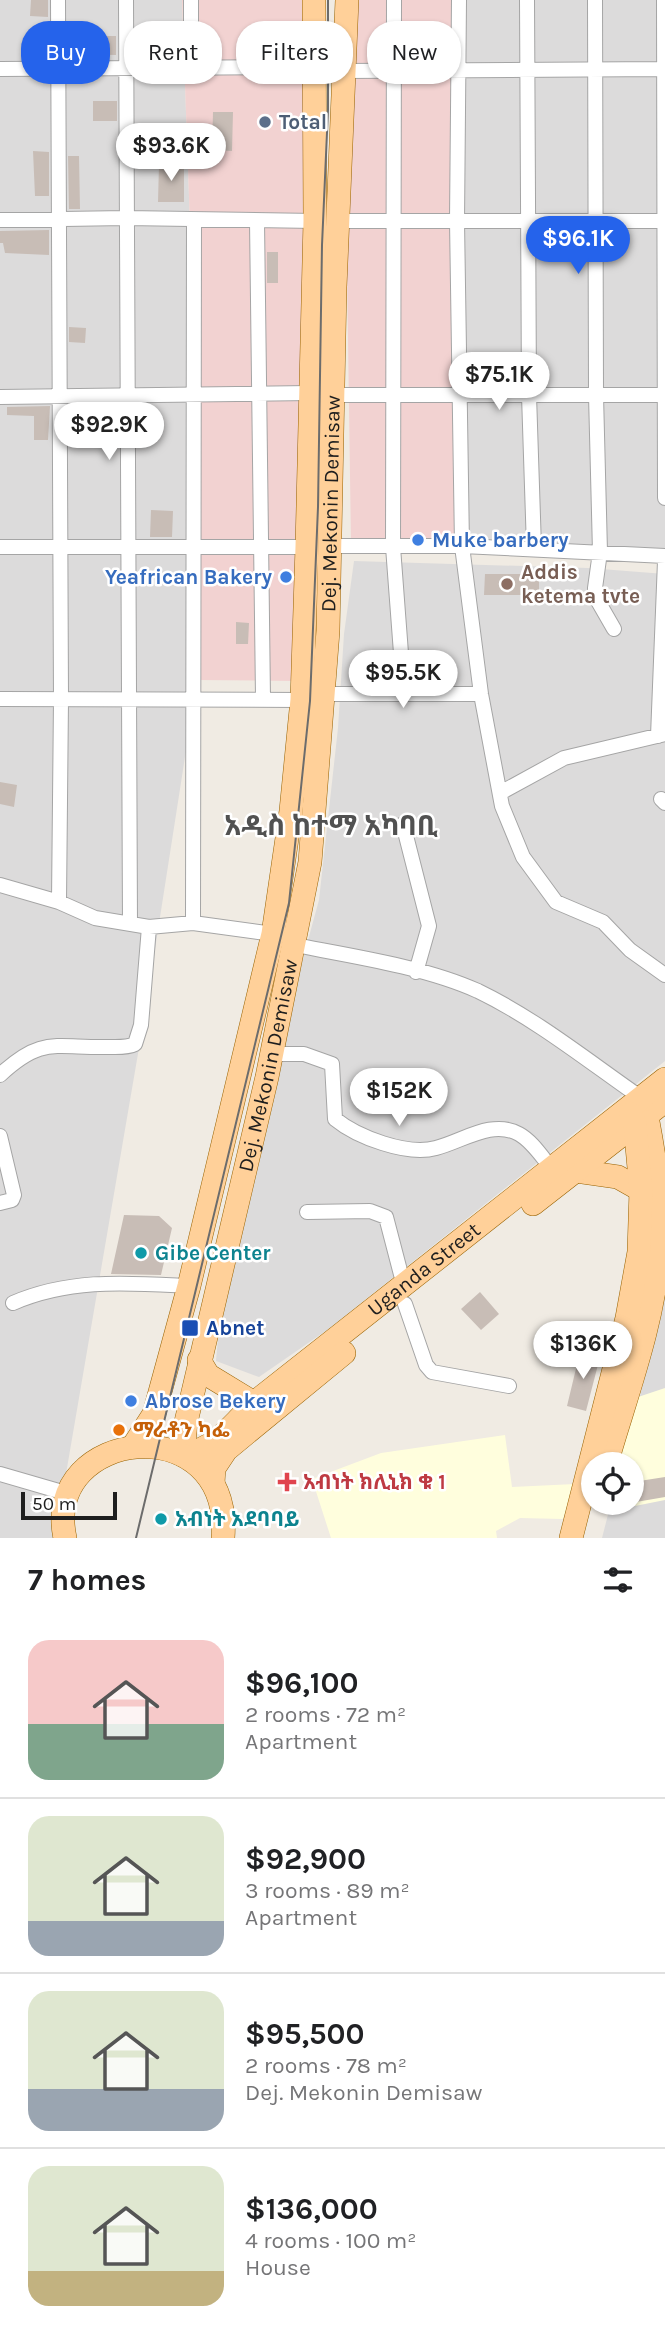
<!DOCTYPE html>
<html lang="en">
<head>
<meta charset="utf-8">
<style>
  :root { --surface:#fff; --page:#f6f6f6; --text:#202124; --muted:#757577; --line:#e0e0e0; --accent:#2563eb }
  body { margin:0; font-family:Karla,"Noto Sans Ethiopic",sans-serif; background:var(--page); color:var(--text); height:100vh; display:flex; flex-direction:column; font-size:26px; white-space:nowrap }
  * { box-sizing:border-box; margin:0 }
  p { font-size:23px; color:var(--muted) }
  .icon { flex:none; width:38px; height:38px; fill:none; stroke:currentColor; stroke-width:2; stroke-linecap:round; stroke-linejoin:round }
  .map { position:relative; height:1538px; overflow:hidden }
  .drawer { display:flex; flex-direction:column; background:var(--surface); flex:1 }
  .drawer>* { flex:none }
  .hud { position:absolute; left:21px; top:21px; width:623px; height:63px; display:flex; gap:14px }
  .fabs { position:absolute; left:581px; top:1452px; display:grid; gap:14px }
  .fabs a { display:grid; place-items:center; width:63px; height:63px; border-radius:50%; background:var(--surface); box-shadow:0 2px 5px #0004; font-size:35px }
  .scale { position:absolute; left:21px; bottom:18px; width:96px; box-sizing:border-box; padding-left:7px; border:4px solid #1e1e1e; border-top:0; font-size:19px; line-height:24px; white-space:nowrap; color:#1e1e1e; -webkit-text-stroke:5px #fff; paint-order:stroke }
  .price { position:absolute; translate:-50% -60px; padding:0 16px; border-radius:24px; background:#fff; color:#222; font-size:23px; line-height:46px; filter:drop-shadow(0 2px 4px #0008) }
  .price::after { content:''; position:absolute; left:50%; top:42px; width:21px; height:16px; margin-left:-10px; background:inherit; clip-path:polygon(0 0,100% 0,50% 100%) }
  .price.active { background:var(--accent); color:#fff }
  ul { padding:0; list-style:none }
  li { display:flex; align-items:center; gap:21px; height:175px; padding:0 28px }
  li+li { border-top:2px solid var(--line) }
  li span { display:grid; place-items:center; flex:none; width:196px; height:140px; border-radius:21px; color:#555 }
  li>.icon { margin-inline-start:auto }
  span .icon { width:84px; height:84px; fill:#fffc; stroke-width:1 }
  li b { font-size:30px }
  h2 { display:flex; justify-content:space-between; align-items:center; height:84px; padding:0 28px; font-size:30px }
  .pill { padding:0 24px; border-radius:28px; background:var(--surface); box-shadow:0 2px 5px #0004; font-size:24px; line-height:63px }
  .pill.active { background:var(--accent); color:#fff }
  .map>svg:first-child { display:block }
  .residential { fill:#dcdbdb }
  .commercial { fill:#f2d2d1 }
  .education { fill:#fffedd }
  .building { fill:#c8bdb6 }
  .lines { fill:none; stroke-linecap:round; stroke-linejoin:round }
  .minor-casing { stroke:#a5a5a5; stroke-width:16 }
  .primary-casing { stroke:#986200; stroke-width:24 }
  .minor { stroke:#fff; stroke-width:14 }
  .primary { stroke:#ffd099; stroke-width:23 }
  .tram { stroke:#6c6c6c; stroke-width:2 }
  .service-dot { fill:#5c6f8a; stroke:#fff; stroke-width:2.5 }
  .shop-dot { fill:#3f7fe0; stroke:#fff; stroke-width:2.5 }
  .education-dot { fill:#8d6e63; stroke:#fff; stroke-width:2.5 }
  .culture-dot { fill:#0f9aa8; stroke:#fff; stroke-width:2.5 }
  .transit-dot { fill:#1a4fb4; stroke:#fff; stroke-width:2.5 }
  .food-dot { fill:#e8710a; stroke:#fff; stroke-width:2.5 }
  .health-dot { fill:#e0444e; stroke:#fff; stroke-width:2.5 }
  .labels { text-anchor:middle; stroke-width:5; stroke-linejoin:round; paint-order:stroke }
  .service-label { font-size:21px; font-weight:bold; fill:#4e5e75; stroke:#fff; text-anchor:start }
  .street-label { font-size:21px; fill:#1e1e1e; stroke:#fff }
  .shop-label { font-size:21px; font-weight:bold; fill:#366cbe; stroke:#fff; text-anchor:start }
  .education-label { font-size:21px; font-weight:bold; fill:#785e54; stroke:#fff; text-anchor:start }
  .culture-label { font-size:21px; font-weight:bold; fill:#0d838f; stroke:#fff; text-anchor:start }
  .transit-label { font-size:21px; font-weight:bold; fill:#164399; stroke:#fff; text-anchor:start }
  .food-label { font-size:21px; font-weight:bold; fill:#c56008; stroke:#fff; text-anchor:start }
  .health-label { font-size:21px; font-weight:bold; fill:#be3a42; stroke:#fff; text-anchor:start }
  .district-label { font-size:28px; font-weight:bold; fill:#515151; stroke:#fff }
</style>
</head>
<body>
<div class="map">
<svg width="665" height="1538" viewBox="0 0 665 1538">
  <rect width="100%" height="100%" fill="#f0ebe3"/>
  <!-- residential -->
  <path class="residential" d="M0,0H182L191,254L197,680L146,1007L55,1538H0Z
    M454,0H665V554L456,549Z
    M354,561L588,568L665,574V1061L327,1330L259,1377L216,1361L220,1315L299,973L319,900L338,728L344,634Z
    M665,1256V1538H602L611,1503H632V1465H622L650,1357Z"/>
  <!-- commercial -->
  <path class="commercial" d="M182,0H302L306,334L296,525L298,681L197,680L191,254Z
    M343,0H454L456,549L351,543Z"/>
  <!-- education -->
  <path class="education" d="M665,1388V1500L635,1506L604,1504L632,1503V1465H614L632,1399Z
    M505,1435L512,1487L575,1484L563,1519L520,1518L496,1531L497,1538H331L312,1479L381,1453Z"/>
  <!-- building -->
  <path class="building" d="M31,0H48V17L30,16Z
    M93,36H116V55L71,54L72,37Z
    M93,101H117V121H93Z
    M213,112H233L232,151L212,150Z
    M33,151L49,152V196H35Z
    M68,156H79L80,209H69Z
    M159,164H184V202H158Z
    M49,230V255L5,253L3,243H0V231Z
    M267,252H278V283H267Z
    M69,327L86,328L85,343L69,342Z
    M50,406L48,440H34V416L7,415V407Z
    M151,510L173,511L172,537H150Z
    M485,574H539V595H484Z
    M236,622L249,623L248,644H236Z
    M0,782L17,785L14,807L0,804Z
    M124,1215L159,1216L172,1228L161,1275L111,1274Z
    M480,1292L499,1314L481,1330L461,1309Z
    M580,1352L600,1357L586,1411L567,1406Z
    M665,1477V1497L636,1502L633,1482Z"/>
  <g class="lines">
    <defs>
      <path id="minor" d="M58,0L61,699L59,902
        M126,0L130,924
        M191,0V67
        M394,0L393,547L404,693
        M459,0L457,221L462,546L481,694L502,806L523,857L556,902L603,922L630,950L665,975
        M527,0L529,395L534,548
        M595,0L596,395L600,552L595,588V596L614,629
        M664,0L665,498
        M0,69L315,67
        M344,71L665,69
        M0,220L126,218L315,221
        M257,221L263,698
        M337,221H665
        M333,395H665
        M0,397L310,393
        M331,546H462L665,556
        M0,547H307
        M325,694H481
        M0,699L302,700
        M658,736L665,561
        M500,793L564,758L665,734
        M661,799L665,803
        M403,824L429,926L416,972
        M0,885L59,902L95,918L149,927L193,923L273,934
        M193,923L194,220
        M295,945C352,956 425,967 478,991C536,1019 588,1061 640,1097
        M272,1054H304L332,1064L335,1119C357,1137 407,1156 436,1148C463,1141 492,1119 519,1134C532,1141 542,1157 552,1169
        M0,1075C42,1036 54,1048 108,1047C117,1047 127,1048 135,1044L141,1025L149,927
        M0,1136L14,1195L12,1200L0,1203
        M307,1212L370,1211L386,1217L404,1286
        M13,1303C71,1278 128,1283 189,1286
        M405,1304L426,1365L432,1372L509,1386
        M0,1474L69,1494"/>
      <g id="primary">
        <path d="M576,1171L618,1177L641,1190"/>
        <path d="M533,1204L665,1101"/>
        <path d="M199,1360L208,1375L254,1403"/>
        <path d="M134,1445L154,1414L189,1286L273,934L291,811L302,700L307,547L315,221L314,0"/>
        <path id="s1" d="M183,1455L186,1422L267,1077L310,862L328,631L335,287L347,0"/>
        <path id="s2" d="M183,1455C215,1449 232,1426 254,1403L665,1079"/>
        <path d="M606,1465C626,1395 654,1323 659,1250C662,1207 656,1165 648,1122"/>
        <path d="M213,1483L214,1468L226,1450L344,1353"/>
        <path d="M65,1538C41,1427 233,1406 223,1538"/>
        <path d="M571,1538L627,1318L639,1252L641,1190L635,1124L631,1114"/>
      </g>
    </defs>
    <!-- minor casing -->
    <use href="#minor" class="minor-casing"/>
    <!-- primary casing -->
    <use href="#primary" class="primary-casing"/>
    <!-- minor -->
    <use href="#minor" class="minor"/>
    <!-- primary -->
    <use href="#primary" class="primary"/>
    <!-- tram -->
    <path class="tram" d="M136,1538L289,903L310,701L318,507L322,245L328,110V0"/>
  </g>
  <!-- markers -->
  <circle class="service-dot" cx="265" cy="122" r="7"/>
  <g class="shop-dot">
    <circle cx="418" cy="540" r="7"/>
    <circle cx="286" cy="577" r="7"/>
    <circle cx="131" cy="1401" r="7"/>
  </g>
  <circle class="education-dot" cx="507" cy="584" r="7"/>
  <g class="culture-dot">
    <circle cx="141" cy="1253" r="7"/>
    <circle cx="161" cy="1519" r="7"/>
  </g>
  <rect class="transit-dot" x="181" y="1319" width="18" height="18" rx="3.5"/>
  <circle class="food-dot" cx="119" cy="1430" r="7"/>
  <path class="health-dot" d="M283.5 1471.5h7v7h7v7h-7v7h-7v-7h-7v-7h7z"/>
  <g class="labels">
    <!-- service labels -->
    <g class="service-label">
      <text x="279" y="129">Total</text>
    </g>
    <!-- street labels -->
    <g class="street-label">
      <text dy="7" stroke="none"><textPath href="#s1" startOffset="966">Dej. Mekonin Demisaw</textPath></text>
      <text dy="7" stroke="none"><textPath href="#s1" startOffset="399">Dej. Mekonin Demisaw</textPath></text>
      <text dy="7" stroke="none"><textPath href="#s2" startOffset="306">Uganda Street</textPath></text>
    </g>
    <!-- shop labels -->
    <g class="shop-label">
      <text x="432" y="547">Muke barbery</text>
      <text x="272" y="584" text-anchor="end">Yeafrican Bakery</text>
      <text x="145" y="1408">Abrose Bekery</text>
    </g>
    <!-- education labels -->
    <g class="education-label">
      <text x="521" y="579">Addis<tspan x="521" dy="24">ketema tvte</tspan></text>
    </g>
    <!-- culture labels -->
    <g class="culture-label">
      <text x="155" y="1260">Gibe Center</text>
      <text x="175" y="1526">አብነት አደባባይ</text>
    </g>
    <!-- transit labels -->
    <g class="transit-label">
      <text x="206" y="1335">Abnet</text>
    </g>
    <!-- food labels -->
    <g class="food-label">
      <text x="133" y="1437">ማራቶን ካፌ</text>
    </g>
    <!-- health labels -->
    <g class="health-label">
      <text x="303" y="1489">አብነት ክሊኒክ ቁ 1</text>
    </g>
    <!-- district labels -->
    <g class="district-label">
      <text x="331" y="835">አዲስ ከተማ አካባቢ</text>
    </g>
  </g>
</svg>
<div class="fabs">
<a><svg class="icon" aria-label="locate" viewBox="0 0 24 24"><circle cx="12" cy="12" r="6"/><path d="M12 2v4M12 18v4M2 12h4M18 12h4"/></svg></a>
</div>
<div class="scale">50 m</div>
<b class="price" style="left:171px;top:183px">$93.6K</b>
<b class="price active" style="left:578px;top:276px">$96.1K</b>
<b class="price" style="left:499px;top:412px">$75.1K</b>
<b class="price" style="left:109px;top:462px">$92.9K</b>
<b class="price" style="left:403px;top:710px">$95.5K</b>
<b class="price" style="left:399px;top:1128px">$152K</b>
<b class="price" style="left:583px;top:1381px">$136K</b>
<div class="hud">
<a class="pill active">Buy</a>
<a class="pill">Rent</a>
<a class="pill">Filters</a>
<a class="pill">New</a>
</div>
</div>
<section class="drawer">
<h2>7 homes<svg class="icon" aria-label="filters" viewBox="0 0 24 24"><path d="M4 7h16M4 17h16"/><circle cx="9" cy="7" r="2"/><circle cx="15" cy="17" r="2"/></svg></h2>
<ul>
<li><span style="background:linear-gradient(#f6c9c9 60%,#7fa58c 0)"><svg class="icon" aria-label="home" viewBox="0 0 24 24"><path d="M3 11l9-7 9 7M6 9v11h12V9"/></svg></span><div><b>$96,100</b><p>2 rooms · 72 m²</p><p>Apartment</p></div></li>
<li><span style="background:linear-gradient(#dfe7d0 75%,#9aa5b1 0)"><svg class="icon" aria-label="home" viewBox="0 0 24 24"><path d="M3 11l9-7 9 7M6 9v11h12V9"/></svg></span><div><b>$92,900</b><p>3 rooms · 89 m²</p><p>Apartment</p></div></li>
<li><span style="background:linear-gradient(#dfe7d0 70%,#9aa5b1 0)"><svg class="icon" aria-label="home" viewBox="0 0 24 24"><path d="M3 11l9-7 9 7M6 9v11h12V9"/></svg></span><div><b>$95,500</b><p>2 rooms · 78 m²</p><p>Dej. Mekonin Demisaw</p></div></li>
<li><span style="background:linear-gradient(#dfe7d0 75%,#c2b280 0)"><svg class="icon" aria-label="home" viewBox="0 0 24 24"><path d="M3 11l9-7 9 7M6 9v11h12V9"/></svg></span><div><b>$136,000</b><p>4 rooms · 100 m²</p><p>House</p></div></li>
</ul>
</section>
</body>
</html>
